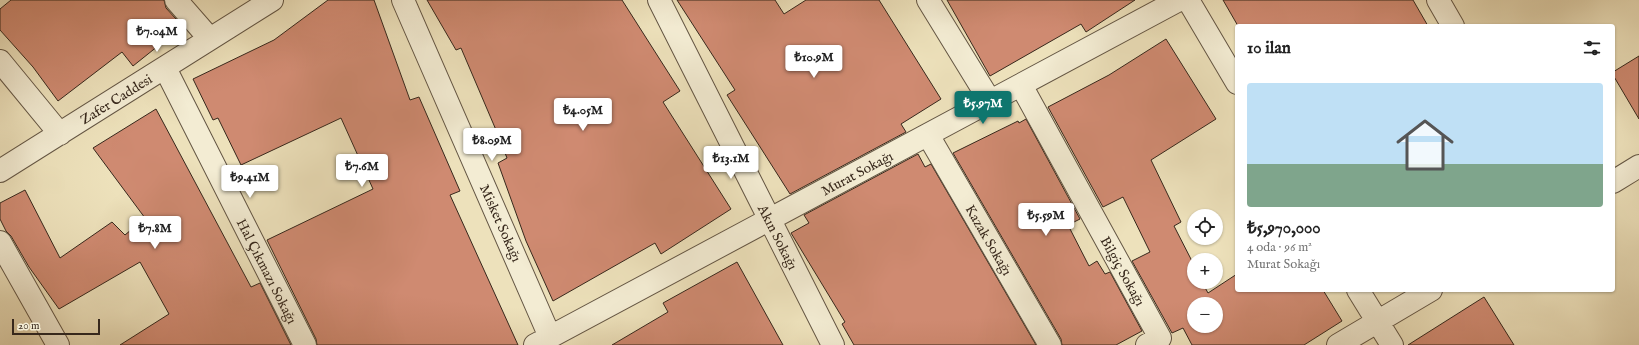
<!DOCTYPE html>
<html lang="tr">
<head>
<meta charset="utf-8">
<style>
  :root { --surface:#fff; --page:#f6f6f6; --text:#222; --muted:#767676; --line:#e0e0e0; --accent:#0f766e }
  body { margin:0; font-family:"IM FELL English",serif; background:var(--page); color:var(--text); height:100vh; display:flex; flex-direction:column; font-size:15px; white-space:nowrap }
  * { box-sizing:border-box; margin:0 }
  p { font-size:13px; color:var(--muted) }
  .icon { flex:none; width:22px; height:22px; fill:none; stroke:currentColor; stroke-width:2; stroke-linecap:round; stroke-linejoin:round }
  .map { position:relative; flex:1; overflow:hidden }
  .drawer { position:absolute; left:1235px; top:24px; width:380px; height:268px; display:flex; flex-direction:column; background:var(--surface); border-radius:4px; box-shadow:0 1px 3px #0004 }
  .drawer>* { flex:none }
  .buttons { position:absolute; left:1187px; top:209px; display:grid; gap:8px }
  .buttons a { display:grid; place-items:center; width:36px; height:36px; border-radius:50%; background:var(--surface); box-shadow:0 1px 3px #0004; font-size:20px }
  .scale { position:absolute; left:12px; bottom:10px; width:88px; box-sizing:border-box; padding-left:4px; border:2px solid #37281c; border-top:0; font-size:11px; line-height:14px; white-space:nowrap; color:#37281c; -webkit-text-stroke:3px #f3ecd3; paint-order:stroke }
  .price { position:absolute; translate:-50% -34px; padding:0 9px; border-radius:4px; background:#fff; color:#222; font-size:13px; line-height:26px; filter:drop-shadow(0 1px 2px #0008) }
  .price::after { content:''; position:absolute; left:50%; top:24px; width:12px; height:9px; margin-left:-6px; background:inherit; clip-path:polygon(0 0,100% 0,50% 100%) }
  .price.on { background:var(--accent); color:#fff }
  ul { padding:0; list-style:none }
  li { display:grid; align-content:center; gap:8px; height:212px; padding:0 12px }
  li+li { border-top:1px solid var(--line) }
  li span { display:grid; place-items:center; height:124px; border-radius:4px; color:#555 }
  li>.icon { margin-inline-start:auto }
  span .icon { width:72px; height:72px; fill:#fffc; stroke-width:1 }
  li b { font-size:17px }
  h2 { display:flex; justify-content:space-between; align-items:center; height:48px; padding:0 12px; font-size:17px }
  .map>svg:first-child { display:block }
  .building { fill:#cf8a71; stroke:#37281c; fill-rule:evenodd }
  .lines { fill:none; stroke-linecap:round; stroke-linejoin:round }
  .minor-casing { stroke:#645644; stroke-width:24 }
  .minor { stroke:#f3ecd3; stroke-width:22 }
  .labels { text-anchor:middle; stroke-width:3; stroke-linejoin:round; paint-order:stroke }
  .street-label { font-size:14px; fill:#37281c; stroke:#f3ecd3 }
</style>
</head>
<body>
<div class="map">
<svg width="1639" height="345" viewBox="0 0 1639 345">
  <rect width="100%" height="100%" fill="#ede1bb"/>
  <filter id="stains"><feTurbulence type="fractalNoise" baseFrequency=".005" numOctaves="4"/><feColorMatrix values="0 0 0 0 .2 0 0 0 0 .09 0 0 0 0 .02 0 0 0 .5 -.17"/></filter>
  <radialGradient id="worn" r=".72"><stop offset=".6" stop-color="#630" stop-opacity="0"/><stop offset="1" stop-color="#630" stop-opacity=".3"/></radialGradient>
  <!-- building -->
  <path class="building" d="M11,0H164L166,8L176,19L172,22L178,30L133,66L122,52L58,101L33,67L0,30V9Z
    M328,0H374L410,100L419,97L460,191L450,195L518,345H317L316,339L267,240L373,189L341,118L241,165L218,118L213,120L193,79L274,40Z
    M427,0H622L680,91L663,102L731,209L661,254L655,243L553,301L526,241L498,163L507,158L496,130L461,48L456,50Z
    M677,0H775L784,14L806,0H879L941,99L901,124L906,132L790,194L727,95L735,90Z
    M947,0H1135L1086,32L1081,24L990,76Z
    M1223,0H1413L1428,26H1238Z
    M1166,39L1216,119L1151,160L1181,222L1174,226L1194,265V282H1202L1208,293L1237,274V290H1323L1342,321L1304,345H1192L1183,328L1172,333L1132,261L1150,252L1123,197L1103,207L1048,107L1109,75ZM1194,304H1216V326H1194Z
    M1639,56V119L1613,75V72Z
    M156,109L251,287L260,283L291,345H120L169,314L140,262L59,309L29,267L11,236L6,231L0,219V203L25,190L60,258L112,222L125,235L145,218L93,148Z
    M1026,119L1080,219L1068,225L1089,266L1097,261L1105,274L1110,272L1142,331L1116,345H1062L1061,339L953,153L1018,121L1019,123Z
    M918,154L925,167L931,164L1036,345H854L842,324L845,322L791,233L809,223L804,215Z
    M737,262L783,345H612L668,312L663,303Z
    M1484,297L1514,345H1408Z"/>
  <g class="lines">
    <defs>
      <path id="minor" d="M176,0L210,39
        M403,0L550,337
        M659,0L833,345
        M928,0L990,101
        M1188,0L1237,83
        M1438,0L1453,26
        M0,61L60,134
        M165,68L305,345
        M1021,85L1160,338L1147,345
        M928,135L1050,345
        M0,171L272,0
        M1613,182L1639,166
        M0,242L58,345
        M1358,290L1392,345
        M535,345L1179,0
        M1338,345L1431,290"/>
    </defs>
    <!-- minor casing -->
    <use href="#minor" class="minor-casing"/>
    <!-- minor -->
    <use href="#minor" class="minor"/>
  </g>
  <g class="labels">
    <!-- street labels -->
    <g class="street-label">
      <text transform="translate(116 99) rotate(-32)" y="5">Zafer Caddesi</text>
      <text transform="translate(857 173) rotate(-28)" y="5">Murat Sokağı</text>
      <text transform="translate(501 223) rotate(66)" y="5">Misket Sokağı</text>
      <text transform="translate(778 237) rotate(63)" y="5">Akın Sokağı</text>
      <text transform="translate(989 240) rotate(60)" y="5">Kazak Sokağı</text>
      <text transform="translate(267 271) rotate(63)" y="5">Hal Çıkmazı Sokağı</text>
      <text transform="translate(1123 271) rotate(61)" y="5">Bilgiç Sokağı</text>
    </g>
  </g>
  <rect width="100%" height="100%" filter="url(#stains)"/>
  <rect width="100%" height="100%" fill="url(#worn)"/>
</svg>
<div class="buttons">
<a><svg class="icon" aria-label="locate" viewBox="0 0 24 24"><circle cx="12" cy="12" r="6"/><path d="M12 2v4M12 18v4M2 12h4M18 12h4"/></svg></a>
<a>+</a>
<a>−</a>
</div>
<div class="scale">20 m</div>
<b class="price" style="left:157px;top:53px">₺7.04M</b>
<b class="price" style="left:814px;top:79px">₺10.9M</b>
<b class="price on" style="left:983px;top:125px">₺5.97M</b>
<b class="price" style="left:583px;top:132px">₺4.05M</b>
<b class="price" style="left:492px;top:162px">₺8.09M</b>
<b class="price" style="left:731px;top:180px">₺13.1M</b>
<b class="price" style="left:362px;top:188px">₺7.6M</b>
<b class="price" style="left:250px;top:199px">₺9.41M</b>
<b class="price" style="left:1046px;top:237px">₺5.59M</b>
<b class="price" style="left:155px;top:250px">₺7.8M</b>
<section class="drawer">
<h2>10 ilan<svg class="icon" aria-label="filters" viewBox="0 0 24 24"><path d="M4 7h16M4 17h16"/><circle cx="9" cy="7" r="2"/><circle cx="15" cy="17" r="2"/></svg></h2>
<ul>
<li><span style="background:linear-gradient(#bfe0f5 65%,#7fa58c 0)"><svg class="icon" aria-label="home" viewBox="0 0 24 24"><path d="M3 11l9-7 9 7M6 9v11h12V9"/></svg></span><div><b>₺5,970,000</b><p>4 oda · 96 m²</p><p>Murat Sokağı</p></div></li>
</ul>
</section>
</div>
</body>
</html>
